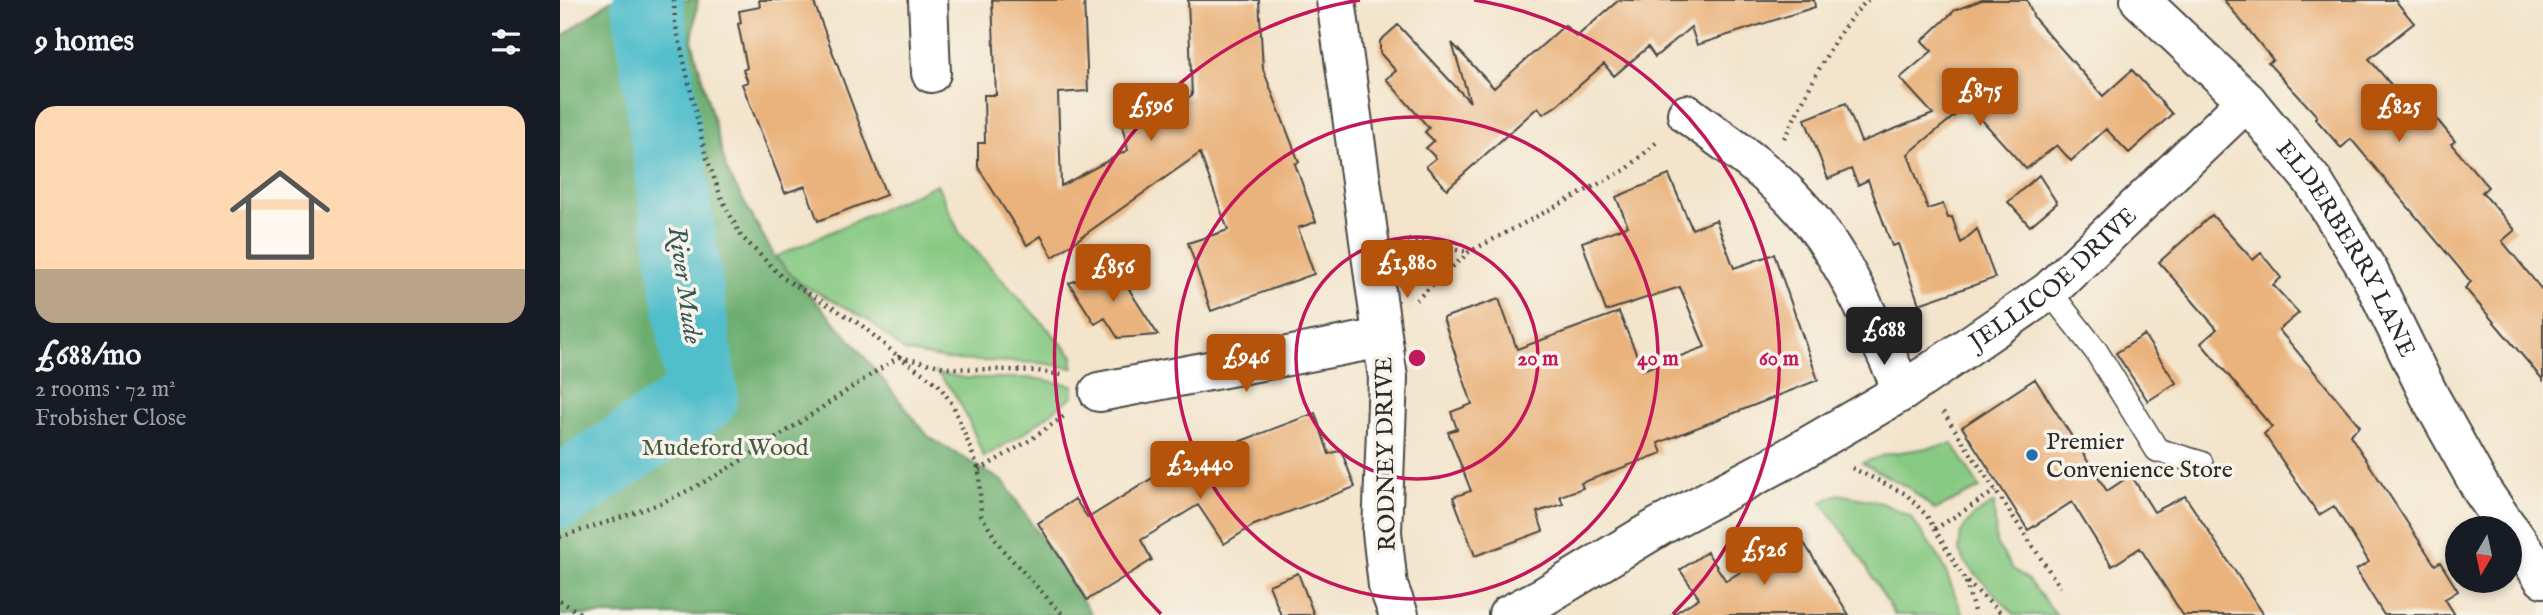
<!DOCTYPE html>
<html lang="en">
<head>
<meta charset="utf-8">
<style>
  :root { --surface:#171b24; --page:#242831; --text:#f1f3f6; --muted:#9ea1a6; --accent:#b45309 }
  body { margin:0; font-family:"IM FELL English",serif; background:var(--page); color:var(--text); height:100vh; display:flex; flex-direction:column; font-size:26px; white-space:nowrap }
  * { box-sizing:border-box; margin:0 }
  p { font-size:23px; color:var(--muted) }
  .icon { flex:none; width:38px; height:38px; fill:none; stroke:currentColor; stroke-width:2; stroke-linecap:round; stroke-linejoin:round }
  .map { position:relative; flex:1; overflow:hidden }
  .panel { display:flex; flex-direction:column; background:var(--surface); width:560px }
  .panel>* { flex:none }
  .needle { width:46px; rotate:189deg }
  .tools { position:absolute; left:1885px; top:516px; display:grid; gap:14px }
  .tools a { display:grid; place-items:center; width:77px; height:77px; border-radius:50%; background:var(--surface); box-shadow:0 4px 10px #0003; font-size:35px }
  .price { position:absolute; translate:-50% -60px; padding:0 16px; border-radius:7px; background:var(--accent); color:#fff; font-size:23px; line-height:46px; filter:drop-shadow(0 2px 4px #0008) }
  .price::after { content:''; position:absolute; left:50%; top:42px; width:21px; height:16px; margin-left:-10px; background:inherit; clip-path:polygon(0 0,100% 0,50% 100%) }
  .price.selected { background:#222; color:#fff }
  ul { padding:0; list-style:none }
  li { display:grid; align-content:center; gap:14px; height:371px; padding:0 35px }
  li span { display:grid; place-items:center; height:217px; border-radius:21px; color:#555 }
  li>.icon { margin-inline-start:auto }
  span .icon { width:126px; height:126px; fill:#fffc; stroke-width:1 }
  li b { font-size:30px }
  h2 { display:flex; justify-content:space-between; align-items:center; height:84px; padding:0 35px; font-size:30px }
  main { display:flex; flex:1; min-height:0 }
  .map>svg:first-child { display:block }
  .green { fill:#86c982; stroke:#587a56; stroke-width:2 }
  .forest { fill:#6cad70; stroke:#4c6c4e; stroke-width:2 }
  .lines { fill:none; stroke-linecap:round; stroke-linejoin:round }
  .river { stroke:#51becb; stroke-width:72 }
  .building { fill:#eab27b }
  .service-casing { stroke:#494743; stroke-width:26 }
  .minor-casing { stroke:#494743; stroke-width:42 }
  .path { stroke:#494743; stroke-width:4.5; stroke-dasharray:2 5; stroke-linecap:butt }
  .service { stroke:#fff; stroke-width:23 }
  .minor { stroke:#fff; stroke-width:38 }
  .ring { fill:none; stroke:#c2185b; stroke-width:3.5 }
  .poi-dot { fill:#1f6fb2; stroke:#f7f3e8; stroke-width:2.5 }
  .labels { text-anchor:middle; stroke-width:7; stroke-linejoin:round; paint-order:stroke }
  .street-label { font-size:24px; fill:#2b2b2b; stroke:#f7f3e8 }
  .poi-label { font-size:24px; fill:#2b2b2b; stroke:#f7f3e8; text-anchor:start }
  .park-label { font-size:24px; fill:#465a45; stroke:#f7f3e8 }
  .water-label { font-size:26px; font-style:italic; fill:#36575b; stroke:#f7f3e8 }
  .centre { fill:#c2185b; stroke:#f7f3e8; stroke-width:3.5 }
  .ring-label { font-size:21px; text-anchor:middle; font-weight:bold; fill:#c2185b; stroke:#f7f3e8; stroke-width:7; stroke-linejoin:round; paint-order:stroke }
</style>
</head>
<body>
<main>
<section class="panel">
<h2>9 homes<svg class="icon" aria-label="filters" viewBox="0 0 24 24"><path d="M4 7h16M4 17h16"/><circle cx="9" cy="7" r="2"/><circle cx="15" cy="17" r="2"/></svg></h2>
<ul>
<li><span style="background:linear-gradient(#ffd9b3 75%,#b9a48a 0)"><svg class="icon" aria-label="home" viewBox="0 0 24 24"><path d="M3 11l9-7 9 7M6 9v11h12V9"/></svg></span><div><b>£688/mo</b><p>2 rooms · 72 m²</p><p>Frobisher Close</p></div></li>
</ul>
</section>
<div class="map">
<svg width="1983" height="615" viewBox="0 0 1983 615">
  <rect width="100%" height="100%" fill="#f7f3e8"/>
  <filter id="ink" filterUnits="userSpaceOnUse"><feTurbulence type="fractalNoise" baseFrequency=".0143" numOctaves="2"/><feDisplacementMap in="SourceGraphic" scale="14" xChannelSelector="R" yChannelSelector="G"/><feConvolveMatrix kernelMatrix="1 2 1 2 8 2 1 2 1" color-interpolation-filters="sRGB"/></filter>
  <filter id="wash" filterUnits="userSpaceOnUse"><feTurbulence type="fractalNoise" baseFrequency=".00686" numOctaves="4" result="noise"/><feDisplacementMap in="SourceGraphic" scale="28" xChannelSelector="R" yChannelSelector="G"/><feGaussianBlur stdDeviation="1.57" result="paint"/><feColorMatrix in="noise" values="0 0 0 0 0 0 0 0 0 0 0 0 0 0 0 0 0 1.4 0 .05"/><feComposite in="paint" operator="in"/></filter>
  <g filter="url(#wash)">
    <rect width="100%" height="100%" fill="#f3e4cb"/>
    <!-- green -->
    <path class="green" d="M377,184L400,234L513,356V368L481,363L391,360L344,351L309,320L239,283L215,257Z
      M376,373L405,378H472L513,385V396L463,434L424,457C411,428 401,394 376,373Z
      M1393,444L1420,488L1375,510L1349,488L1302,463L1327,454Z
      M1278,494L1319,502L1350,516L1381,560L1403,615H1335L1301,558L1262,502Z
      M1434,503L1436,543L1452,568L1467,579L1497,615H1455L1404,562L1399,550L1401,532L1413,516Z"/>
    <!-- forest -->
    <path class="forest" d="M51,0H138L132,40L167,171L215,257L290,339L369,437L444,482L532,615H0V38Z"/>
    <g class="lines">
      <!-- river -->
      <path class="river" d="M0,493L142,397L88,4"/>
    </g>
    <g id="blocks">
      <!-- building -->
      <path class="building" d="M199,0H253L326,195L258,221L245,186L225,193L182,84L188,82L183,70L187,68L178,24L181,23L179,11L200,7Z
        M432,0H524L528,91L498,93L501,186L568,150L561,121L632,96L628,0H699L703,69L739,162L735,164L756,222L738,228L754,274L651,311L628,243L668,230L640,153L493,257L481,236L467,245L418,167V143H425L424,95H436Z
        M1059,0H1254L1255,7L1137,45L1131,27L1095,57L1088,47L1054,76L1044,64L996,106L983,114L978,107L887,189L866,166L876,158L866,148L874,141L865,132L869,128L826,79L836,71L820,53V41L838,25L910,102L892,43L934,88L1005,25L1016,37Z
        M1422,0H1467L1474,18L1543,96L1572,70L1612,114L1569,153L1546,129L1511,161L1497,145L1466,169L1412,109L1408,113L1404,108L1348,154L1368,209L1383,204L1388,218L1392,217L1401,243L1417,229L1435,278L1359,304L1338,244L1332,246L1308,180L1298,185L1291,169L1268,179L1245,119L1286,103L1301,142L1373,114L1340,78L1372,51L1362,41L1395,10Z
        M1664,0H1835L1854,23L1809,59L1850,107L1860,99L1895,141L1891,144L1928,187L1922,192L1955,230L1942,241L1983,291V380L1905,288L1911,282L1791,139L1781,148L1755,118L1757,116L1708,63L1713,60Z
        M1109,175L1132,229L1156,220L1174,268L1214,254L1258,380L1098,443L1102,453L1021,483L1023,488L1000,496L1003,504L977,512L983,531L915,556L893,497L911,491L888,432L897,429L891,412L912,404L883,318L939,299L957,349L1059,312L1083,370L1145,347L1120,287L1046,311L1022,242L1068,226L1056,197Z
        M1479,175L1497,203L1470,226L1448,202Z
        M1652,215L1693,260L1701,253L1721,278L1713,285L1739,313L1719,330L1800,426L1790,435L1875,565L1880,562L1898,591L1885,599L1895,615H1824L1796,570L1809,562L1774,506L1759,515L1704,434L1712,427L1641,343L1657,329L1599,262Z
        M556,267L575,299L598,335L558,338L545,318L535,324L509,283Z
        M1584,335L1616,383L1588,401L1556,353Z
        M1475,379L1547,491L1571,475L1594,512L1625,496L1704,615H1623L1580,548L1552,566L1512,502L1468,530L1402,427Z
        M755,413L769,454L781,450L795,487L694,525L664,544L638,505L581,540L592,560L527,600L478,523L515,499L528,518L607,469Z
        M1239,535L1289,615H1112L1139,598L1120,570L1147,552L1166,581Z
        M738,573L754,615H721L709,585Z"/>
    </g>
  </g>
  <g filter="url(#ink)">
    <use href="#blocks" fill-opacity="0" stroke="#494743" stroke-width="2"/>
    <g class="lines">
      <defs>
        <path id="service" d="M1489,291L1536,351L1597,450L1641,463"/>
        <g id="minor">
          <path d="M368,0L371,73"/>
          <path d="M776,0L828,378L822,532L828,586L839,615"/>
          <path id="s1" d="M1580,0L1687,101L1752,180L1809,272L1870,397L1923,492L1948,528"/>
          <path d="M1127,114C1161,140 1198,163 1228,194C1282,247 1311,323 1343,391"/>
          <path d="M539,392L822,338"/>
          <path d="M1950,530L1983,578"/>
          <path id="s2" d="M948,615L983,597L1100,526L1221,462L1343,391L1489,291L1687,101"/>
        </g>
      </defs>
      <!-- service casing -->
      <use href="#service" class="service-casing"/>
      <!-- minor casing -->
      <use href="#minor" class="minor-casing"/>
      <!-- path -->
      <path class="path" d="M114,0L115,22L145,153L161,197L181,236L223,278L300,324L339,357L389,368L477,371L503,375
        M1224,138C1247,96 1272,32 1308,0
        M848,240L908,252
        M856,300L909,252L1067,169L1098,141
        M1383,412L1500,587
        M1292,468L1346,494L1367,516L1405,580L1443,615
        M419,470L467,442L507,414
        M1375,529L1435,491
        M0,537C44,523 90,510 131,489C204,451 269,400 339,357L378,384L393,405L419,470L421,515L442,549L503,615
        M1406,582L1415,615
        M0,601L23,615"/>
      <!-- service -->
      <use href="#service" class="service"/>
      <!-- minor -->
      <use href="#minor" class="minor"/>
    </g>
  </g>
  <!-- distance rings -->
  <g class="ring">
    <circle cx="857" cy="358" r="121"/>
    <circle cx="857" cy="358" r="241"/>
    <path d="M601 614A362 362 0 0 1 800 0M914 0A362 362 0 0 1 1113 614"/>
  </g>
  <!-- markers -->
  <circle class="poi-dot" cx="1472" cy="455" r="7"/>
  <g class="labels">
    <!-- street labels -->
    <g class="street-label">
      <text dy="8" stroke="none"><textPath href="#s1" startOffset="326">ELDERBERRY LANE</textPath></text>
      <text dy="8" stroke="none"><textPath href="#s2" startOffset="642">JELLICOE DRIVE</textPath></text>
      <text transform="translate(825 454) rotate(-91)" y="8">RODNEY DRIVE</text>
    </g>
    <!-- poi labels -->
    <g class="poi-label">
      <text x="1486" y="449">Premier<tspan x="1486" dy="28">Convenience Store</tspan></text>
    </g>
    <!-- park labels -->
    <g class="park-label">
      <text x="165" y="455">Mudeford Wood</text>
    </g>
    <!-- water labels -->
    <g class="water-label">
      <text transform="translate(126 285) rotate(82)" y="9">River Mude</text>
    </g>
  </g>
  <circle cx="857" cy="358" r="10" class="centre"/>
  <g class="ring-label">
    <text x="978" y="365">20 m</text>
    <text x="1098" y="365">40 m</text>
    <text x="1219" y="365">60 m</text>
  </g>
</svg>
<div class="tools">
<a><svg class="needle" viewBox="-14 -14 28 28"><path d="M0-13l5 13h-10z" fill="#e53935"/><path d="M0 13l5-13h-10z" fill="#9ea1a6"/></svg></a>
</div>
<b class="price" style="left:1420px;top:128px">£875</b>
<b class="price" style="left:591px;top:143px">£596</b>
<b class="price" style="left:1839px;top:144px">£825</b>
<b class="price" style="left:847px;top:300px">£1,880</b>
<b class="price" style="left:553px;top:304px">£856</b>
<b class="price selected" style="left:1324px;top:367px">£688</b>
<b class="price" style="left:686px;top:394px">£946</b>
<b class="price" style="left:640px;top:501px">£2,440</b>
<b class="price" style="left:1204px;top:587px">£526</b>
</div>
</main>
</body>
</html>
